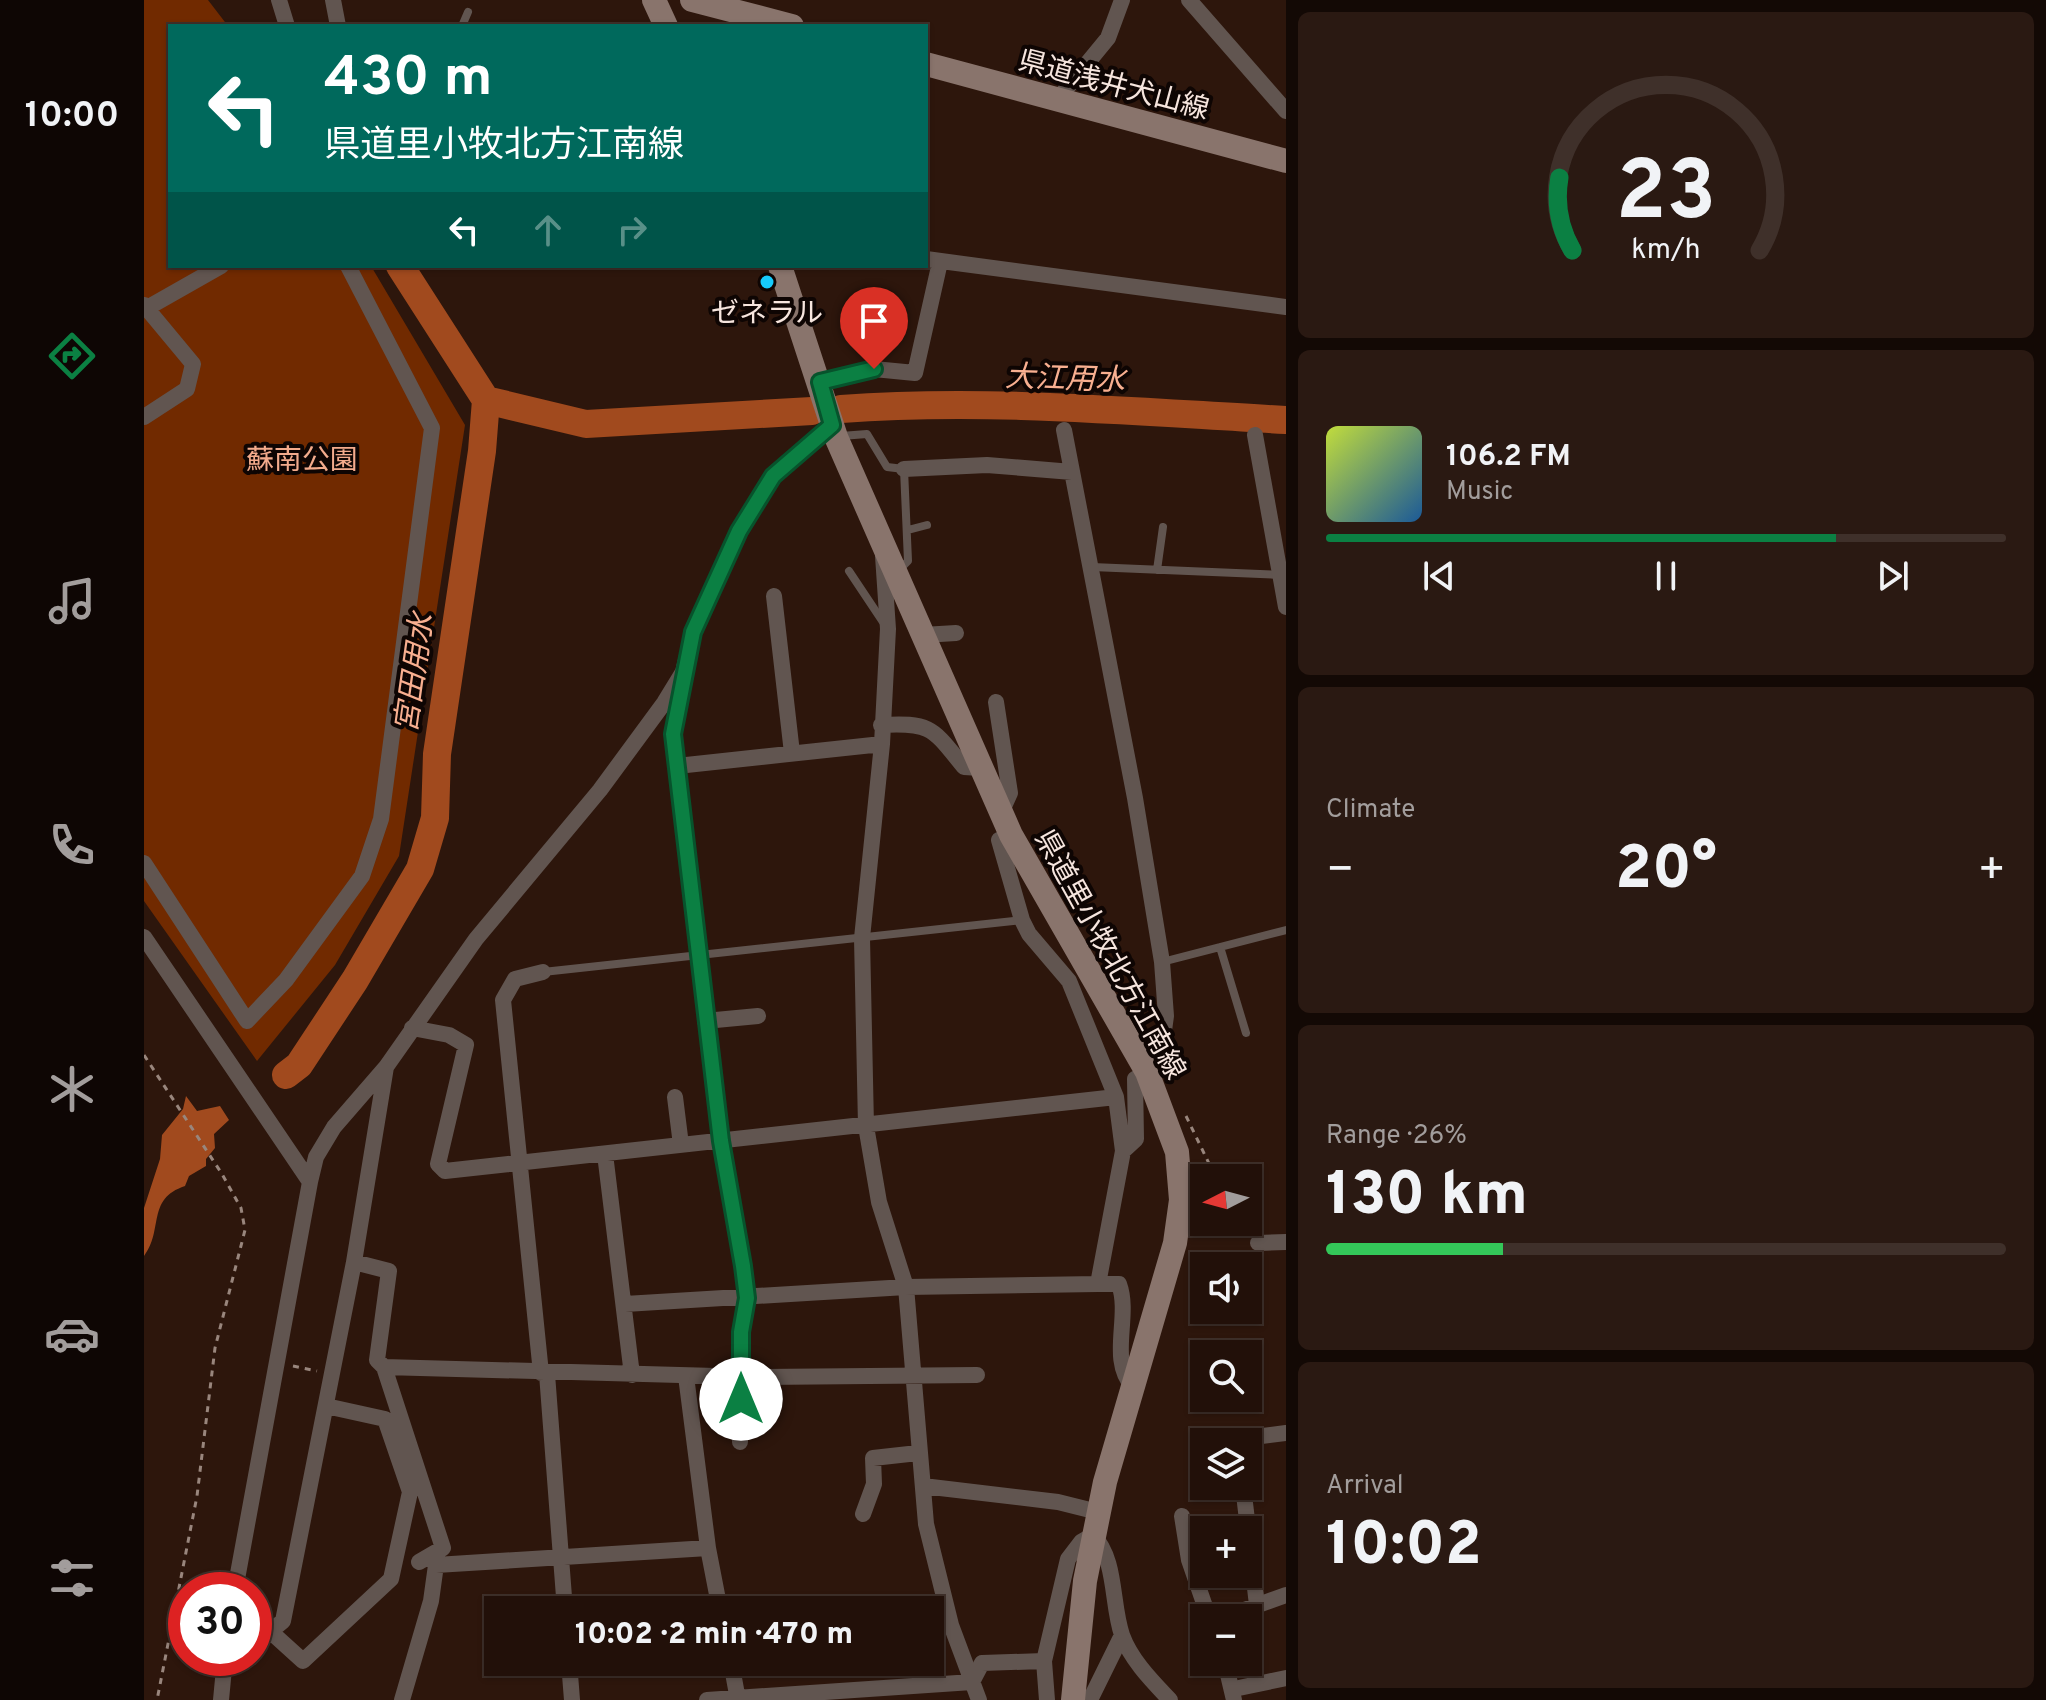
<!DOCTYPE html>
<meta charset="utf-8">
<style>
body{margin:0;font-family:Overpass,"Noto Sans JP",sans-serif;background:#2a1912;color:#f1f3f6;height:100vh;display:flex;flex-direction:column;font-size:30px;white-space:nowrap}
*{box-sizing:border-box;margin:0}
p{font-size:26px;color:#a29d9c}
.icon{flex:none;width:44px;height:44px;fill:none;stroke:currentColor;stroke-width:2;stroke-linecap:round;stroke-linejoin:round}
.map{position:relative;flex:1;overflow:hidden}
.drawer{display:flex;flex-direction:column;gap:12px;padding:12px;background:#130905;width:760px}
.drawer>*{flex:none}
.banner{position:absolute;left:24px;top:24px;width:760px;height:244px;border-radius:0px;box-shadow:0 2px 6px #0004,0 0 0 2px #3f302a;background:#00695c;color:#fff;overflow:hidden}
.needle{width:52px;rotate:264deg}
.buttons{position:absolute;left:1046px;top:1164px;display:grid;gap:16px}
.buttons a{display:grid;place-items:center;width:72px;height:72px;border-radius:0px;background:#221009;box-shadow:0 2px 6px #0004,0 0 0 2px #3f302a;font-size:40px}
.speed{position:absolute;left:24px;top:1572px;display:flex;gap:16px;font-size:40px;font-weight:700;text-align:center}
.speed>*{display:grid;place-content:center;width:104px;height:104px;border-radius:50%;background:#221009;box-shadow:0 2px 6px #0004,0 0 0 2px #3f302a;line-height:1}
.speed .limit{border:12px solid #d22;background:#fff;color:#111}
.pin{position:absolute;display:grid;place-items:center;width:68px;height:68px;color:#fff;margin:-82px -34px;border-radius:50% 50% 50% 0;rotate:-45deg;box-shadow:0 0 8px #0007}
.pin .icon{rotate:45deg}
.me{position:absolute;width:88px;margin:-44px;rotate:0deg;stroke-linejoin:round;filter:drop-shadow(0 0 6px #0008)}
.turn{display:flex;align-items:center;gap:28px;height:168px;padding:0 24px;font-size:36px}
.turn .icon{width:104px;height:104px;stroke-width:2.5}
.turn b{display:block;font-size:56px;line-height:68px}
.lanes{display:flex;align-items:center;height:76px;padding:0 24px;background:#0003;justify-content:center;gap:40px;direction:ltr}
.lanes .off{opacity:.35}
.big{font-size:60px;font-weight:800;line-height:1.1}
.drawer .card{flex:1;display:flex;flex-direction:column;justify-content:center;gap:12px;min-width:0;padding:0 28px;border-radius:12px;background:#2a1912}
.drawer .dial{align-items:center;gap:0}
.dial svg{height:208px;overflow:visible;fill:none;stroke:#3f302a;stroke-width:7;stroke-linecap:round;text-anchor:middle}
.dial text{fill:#f1f3f6;stroke:none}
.song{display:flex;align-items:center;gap:24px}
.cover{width:96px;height:96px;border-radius:12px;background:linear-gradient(135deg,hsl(70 70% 55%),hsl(210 70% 35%))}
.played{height:8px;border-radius:4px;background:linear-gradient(90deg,#0b8043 75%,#3f302a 75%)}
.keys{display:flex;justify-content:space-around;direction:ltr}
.heat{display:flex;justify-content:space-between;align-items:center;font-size:44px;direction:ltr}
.charge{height:12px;border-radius:6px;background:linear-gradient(90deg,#34c759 26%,#3f302a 0)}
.trip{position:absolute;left:340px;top:1596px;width:460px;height:80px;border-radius:0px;background:#221009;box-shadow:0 2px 6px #0004,0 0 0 2px #3f302a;font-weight:800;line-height:80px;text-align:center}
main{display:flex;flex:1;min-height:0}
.tabs{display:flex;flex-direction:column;width:144px;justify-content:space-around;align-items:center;background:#0e0604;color:#a29d9c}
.tabs .icon{width:56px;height:56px}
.tabs .selected{color:#0b8043}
.tabs b{font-size:36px;color:#f1f3f6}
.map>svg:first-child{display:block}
</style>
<main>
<nav class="tabs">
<b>10:00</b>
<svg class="icon selected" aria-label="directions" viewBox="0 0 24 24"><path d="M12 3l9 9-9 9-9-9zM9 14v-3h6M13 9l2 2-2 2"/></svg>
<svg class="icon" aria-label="music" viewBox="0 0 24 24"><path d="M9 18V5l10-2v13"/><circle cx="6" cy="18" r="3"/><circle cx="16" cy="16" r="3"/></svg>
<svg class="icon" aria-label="phone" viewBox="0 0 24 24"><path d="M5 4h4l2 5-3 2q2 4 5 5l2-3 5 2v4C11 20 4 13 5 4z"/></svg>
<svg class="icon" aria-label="climate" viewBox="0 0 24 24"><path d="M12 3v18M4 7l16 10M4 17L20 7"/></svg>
<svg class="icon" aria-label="car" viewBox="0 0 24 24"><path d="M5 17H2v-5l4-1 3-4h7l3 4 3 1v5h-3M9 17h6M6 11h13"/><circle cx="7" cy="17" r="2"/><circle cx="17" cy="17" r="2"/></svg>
<svg class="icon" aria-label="filters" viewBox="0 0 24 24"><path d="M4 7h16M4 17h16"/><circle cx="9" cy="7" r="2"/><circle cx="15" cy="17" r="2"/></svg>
</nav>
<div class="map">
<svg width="1142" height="1700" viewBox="0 0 1142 1700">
<rect width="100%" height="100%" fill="#2d160c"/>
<!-- green -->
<path fill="#712a00" d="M0 0H64L84 26H26V266H227L321 425 255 856 191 965 113 1061 0 901Z"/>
<!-- water -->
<path fill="#a14a1e" d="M42 1096 53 1111 76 1106 85 1120 70 1134 71 1148 62 1159V1166L45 1176 41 1186C2 1199 20 1230 0 1256V1208L16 1159 18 1135 39 1109Z"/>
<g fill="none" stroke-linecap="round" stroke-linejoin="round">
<!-- river -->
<path stroke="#a14a1e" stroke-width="28" d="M342 400 442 424 668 411
M697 409C844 398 995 412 1142 420
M142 1075 155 1065 211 980 276 869 291 818 293 754 338 451 342 400 256 266"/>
<!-- path -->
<path stroke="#99867d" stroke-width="3" stroke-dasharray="6 6" stroke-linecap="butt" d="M0 1055 78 1174 97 1208 101 1230 71 1348 53 1496 13 1700
M1042 1116 1072 1178
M1096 1222 1104 1231
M149 1366 173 1371"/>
<!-- lane -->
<path stroke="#615550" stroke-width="8" d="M318 26 324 12
M697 436 723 434 743 467 760 469 764 561 755 570
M764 530 783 525
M948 567 1139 575
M1013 570 1019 527
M705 571 741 625
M1076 947 1102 1033
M1018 962 1142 930
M399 972 878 920"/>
<!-- street -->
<path stroke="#615550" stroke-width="16" d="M135 0 143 26
M189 0 194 26
M1045 0 1142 111
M913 100 964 38 978 0
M782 259 1142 307
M0 305 49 364 43 389 0 417
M3 308 77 266
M676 382 730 369 771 373 796 262
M1111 435 1142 607
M760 469 843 465 928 472
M739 556 744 629 738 744 718 938 722 1126 735 1202 762 1287 782 1524 807 1625 835 1700
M630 596 648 753
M779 635 812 633
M852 702 866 793 857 813
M737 725C788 722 789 729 820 767L837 768
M533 766 529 734 538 681
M867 835 855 840 878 920 885 934 925 981 972 1097
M0 863 103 1021 142 980 218 876 237 819 288 428 204 266
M0 937 166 1182 91 1590
M561 1021 614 1016
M268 1028 305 1035 322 1045 294 1164 301 1171 972 1097 979 1151
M531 1097 537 1145
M461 1154 488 1375
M166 1182 172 1157 190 1127 242 1067 332 939 456 790 520 703 539 672 549 632 595 531 629 476 688 425
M1114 1243 1142 1242
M210 1262 245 1271 233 1360 240 1367 608 1377 833 1375
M954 1284H975C987 1317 964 1359 989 1387
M481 1304 762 1287 954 1284 979 1151 992 1139 991 1079 1003 1072 1018 1045 1022 1016 1018 962 991 798 920 430
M240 1367 299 1548 275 1562
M397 1373 359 1000 371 979 399 972
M403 1374 421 1610
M542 1376 564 1548 576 1610
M596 1442 597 1332 603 1298 577 1141 533 766 738 744
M1094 1442V1439L1142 1433
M779 1486 914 1502 954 1512
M1099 1486 1113 1605
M719 1514 730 1484 729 1458 774 1453
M1038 1516 1045 1560 1065 1618
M624 1610 690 1603 803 1611
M1078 1618 1142 1595
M127 1632 159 1661 247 1579 266 1492 241 1419 182 1406
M110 1645 139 1621 210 1262 242 1067
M425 1662 428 1700
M587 1662 594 1700
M1081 1662 1090 1700
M1090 1689 1142 1678
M77 1700 81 1658
M258 1700 287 1601 292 1565 564 1548
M563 1700 828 1682 838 1663 900 1661
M903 1700 900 1661 924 1559 937 1542 949 1535C973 1560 967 1603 978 1635 987 1660 1008 1681 1026 1700
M946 1700 978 1635"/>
<!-- secondary -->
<path stroke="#89746c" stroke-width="24" d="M510 0 522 26
M548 0 648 26
M782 64 1142 161
M636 266 692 437 867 835 1003 1072 1033 1152 1037 1200 1031 1243 961 1482 941 1581 929 1700"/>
</g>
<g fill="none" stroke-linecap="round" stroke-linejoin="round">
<!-- route casing -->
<g stroke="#07532c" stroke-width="20">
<path id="route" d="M597 1399V1332L603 1298 599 1266 577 1141 529 734 549 632 595 531 629 476 688 425 676 382 730 369"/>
</g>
<!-- route -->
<use href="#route" stroke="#0b8043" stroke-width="14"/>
</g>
<!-- markers -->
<circle fill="#16cafb" stroke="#0e0503" stroke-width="3" cx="623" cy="282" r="8"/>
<g text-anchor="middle" stroke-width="8" stroke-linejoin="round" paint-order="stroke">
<!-- street labels -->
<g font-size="28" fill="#f6e5de" stroke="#0e0503">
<text transform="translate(970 84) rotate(15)" y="10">県道浅井犬山線</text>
<text transform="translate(967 954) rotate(61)" y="10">県道里小牧北方江南線</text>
</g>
<!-- poi labels -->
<g font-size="28" fill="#f6e5de" stroke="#0e0503">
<text x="623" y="322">ゼネラル</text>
</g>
<!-- park labels -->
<g font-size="28" fill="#f3ab8c" stroke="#0e0503">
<text x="158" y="469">蘇南公園</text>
</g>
<!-- water labels -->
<g font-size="30" font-style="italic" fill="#f8af90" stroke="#0e0503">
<text transform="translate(921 378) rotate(2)" y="10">大江用水</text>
<text transform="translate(270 673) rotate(-82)" y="10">宮田用水</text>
</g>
</g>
</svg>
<div class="buttons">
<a><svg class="needle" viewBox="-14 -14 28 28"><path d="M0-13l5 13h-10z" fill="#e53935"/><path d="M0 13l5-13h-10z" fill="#a29d9c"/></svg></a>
<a><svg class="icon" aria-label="sound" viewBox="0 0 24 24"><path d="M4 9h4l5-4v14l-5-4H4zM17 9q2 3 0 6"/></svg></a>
<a><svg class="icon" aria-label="search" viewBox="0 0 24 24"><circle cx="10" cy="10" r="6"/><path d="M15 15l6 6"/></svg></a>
<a><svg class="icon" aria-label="layers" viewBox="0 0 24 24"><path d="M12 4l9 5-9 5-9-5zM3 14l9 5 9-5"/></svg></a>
<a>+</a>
<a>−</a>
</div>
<div class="speed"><div class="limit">30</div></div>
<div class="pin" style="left:730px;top:369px;background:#d93025"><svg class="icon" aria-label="arrive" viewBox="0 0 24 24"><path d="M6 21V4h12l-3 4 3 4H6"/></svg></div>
<svg class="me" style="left:597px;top:1399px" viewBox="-20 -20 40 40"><circle r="19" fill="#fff"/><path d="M0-13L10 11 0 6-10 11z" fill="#0b8043"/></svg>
<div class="trip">10:02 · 2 min · 470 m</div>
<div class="banner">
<div class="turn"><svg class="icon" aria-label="left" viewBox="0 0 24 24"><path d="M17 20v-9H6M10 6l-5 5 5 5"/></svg><div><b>430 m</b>県道里小牧北方江南線</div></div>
<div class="lanes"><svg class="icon" aria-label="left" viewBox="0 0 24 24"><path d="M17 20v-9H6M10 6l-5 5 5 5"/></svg><svg class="icon off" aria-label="ahead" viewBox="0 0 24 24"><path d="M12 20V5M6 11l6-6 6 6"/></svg><svg class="icon off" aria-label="right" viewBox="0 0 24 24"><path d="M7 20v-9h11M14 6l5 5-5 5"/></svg></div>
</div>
</div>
<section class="drawer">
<div class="card dial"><svg viewBox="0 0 100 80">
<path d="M14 69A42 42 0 1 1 86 69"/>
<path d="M14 69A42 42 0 0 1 9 41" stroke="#0b8043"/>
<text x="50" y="56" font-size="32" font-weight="700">23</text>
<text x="50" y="72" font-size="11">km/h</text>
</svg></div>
<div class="card">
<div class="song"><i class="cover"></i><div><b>106.2 FM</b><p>Music</p></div></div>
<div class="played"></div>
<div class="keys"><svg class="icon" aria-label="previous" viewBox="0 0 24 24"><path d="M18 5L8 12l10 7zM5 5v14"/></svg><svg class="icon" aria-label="pause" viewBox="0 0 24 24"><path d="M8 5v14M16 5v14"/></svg><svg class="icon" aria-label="next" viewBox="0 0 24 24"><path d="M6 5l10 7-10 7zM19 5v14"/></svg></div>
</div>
<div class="card"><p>Climate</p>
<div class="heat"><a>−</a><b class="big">20°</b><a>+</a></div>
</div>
<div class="card"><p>Range · 26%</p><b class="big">130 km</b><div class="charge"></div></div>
<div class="card"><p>Arrival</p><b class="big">10:02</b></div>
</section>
</main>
